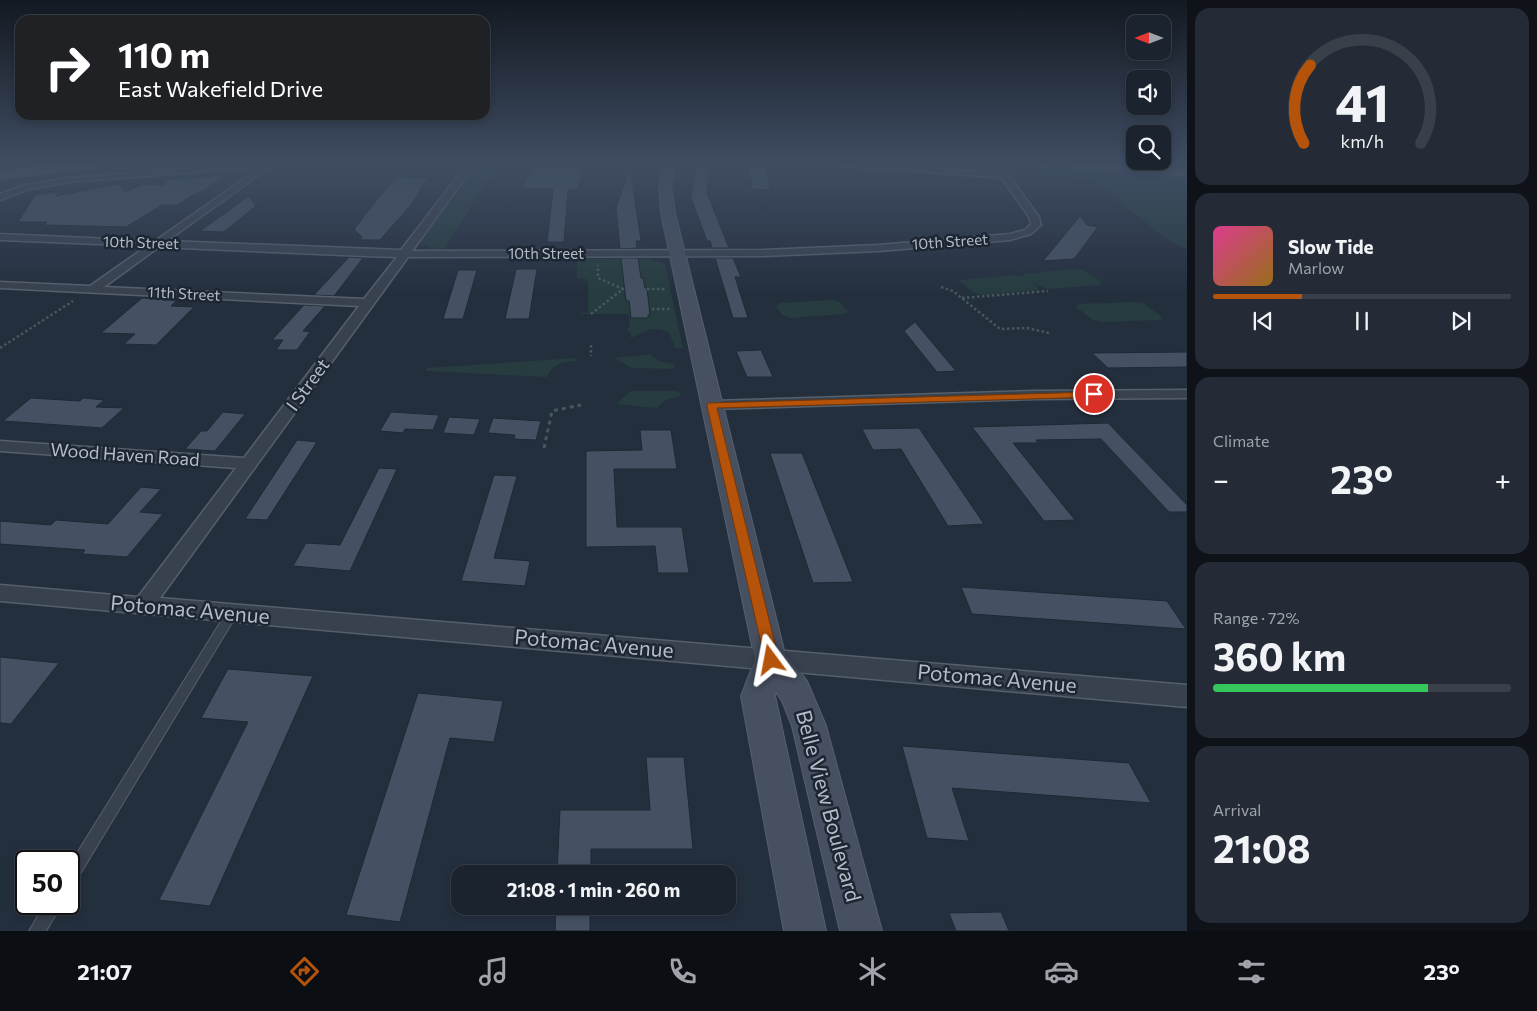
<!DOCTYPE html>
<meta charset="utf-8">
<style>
body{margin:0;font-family:Commissioner,sans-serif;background:#242b36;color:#f1f3f6;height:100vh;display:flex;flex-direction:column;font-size:19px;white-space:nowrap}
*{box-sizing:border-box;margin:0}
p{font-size:16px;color:#a0a4aa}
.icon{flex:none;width:28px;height:28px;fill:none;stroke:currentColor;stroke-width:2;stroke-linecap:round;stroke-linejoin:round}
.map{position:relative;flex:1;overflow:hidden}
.sheet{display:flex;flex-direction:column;gap:8px;padding:8px;background:#0f1319;width:350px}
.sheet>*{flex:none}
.top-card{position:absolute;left:15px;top:15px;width:475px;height:105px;border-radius:15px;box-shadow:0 2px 8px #0003,0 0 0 1px #39404a;background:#202124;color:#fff;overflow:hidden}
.needle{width:32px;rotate:270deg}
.buttons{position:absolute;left:1126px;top:15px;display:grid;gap:10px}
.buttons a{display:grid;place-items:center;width:45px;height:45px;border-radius:10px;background:#1b232e;box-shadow:0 2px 8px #0003,0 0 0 1px #39404a;font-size:25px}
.speed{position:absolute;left:15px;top:850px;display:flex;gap:10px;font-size:25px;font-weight:700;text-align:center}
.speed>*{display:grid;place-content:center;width:65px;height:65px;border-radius:50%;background:#1b232e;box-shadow:0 2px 8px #0003,0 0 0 1px #39404a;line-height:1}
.speed .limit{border:2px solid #111;border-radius:8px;background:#fff;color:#111}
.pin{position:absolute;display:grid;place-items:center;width:42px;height:42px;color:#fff;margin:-21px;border:2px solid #fff;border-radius:50%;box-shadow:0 1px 5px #0007}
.me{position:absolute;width:55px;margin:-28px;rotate:347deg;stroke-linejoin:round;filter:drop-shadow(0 0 4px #0008)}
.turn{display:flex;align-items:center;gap:18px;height:105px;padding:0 20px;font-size:22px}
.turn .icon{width:65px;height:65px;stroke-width:2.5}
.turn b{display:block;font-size:35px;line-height:42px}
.big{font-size:38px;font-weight:700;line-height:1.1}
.sheet .tile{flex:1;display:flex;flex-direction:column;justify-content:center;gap:8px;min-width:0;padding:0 18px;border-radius:15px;background:#242b36}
.sheet .dial{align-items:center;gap:0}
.dial svg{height:130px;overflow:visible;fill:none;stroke:#39404a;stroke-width:7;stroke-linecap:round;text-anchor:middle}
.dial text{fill:#f1f3f6;stroke:none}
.song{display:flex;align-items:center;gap:15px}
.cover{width:60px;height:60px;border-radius:8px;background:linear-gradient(135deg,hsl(330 70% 55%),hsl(40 70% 35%))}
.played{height:5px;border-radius:2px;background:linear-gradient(90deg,#b45309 30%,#39404a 30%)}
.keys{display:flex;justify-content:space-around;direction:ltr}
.heat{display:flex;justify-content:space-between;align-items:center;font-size:28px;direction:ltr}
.charge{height:8px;border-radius:4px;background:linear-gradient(90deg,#34c759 72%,#39404a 0)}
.trip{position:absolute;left:451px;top:865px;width:285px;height:50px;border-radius:15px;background:#1b232e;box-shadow:0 2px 8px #0003,0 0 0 1px #39404a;font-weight:700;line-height:50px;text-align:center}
.tabs{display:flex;height:80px;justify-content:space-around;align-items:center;background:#0b0e12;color:#a0a4aa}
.tabs .icon{width:35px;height:35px}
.tabs .selected{color:#b45309}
.tabs b{font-size:22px;color:#f1f3f6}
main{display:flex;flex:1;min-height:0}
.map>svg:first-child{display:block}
</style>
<main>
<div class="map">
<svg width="1187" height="931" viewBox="0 0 1187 931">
<rect width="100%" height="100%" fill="#242f3e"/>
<!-- green -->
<path fill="#263c3f" d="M477 164H498L444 249H426L430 247 427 245 421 246 420 243 423 238Z
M1006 164H1187V249L1167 239 1089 178 1030 173 1053 170Z
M580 259H650L665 264 683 348H675L669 332C650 325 646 331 631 338L630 332 626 330 630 327 629 314H577L588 312V282L584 281 587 279 577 278V261Z
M1074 269 1083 270 1102 282 1100 285 1048 289 1031 282 1038 287V290L983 295 974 293 960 282 961 280 1013 275 1023 277 1024 274Z
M832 300 840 302 848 312 844 314 791 318 782 315 776 306 781 303Z
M1136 302 1143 303 1162 317 1161 320 1102 322 1093 320 1076 307 1078 304Z
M650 354 659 361 674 364 675 367 671 369 632 368 614 358Z
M575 358 578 361C564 361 553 363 547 377L426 371 427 368Z
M631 391H674L679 392 680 396 665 400 657 408 616 404Z"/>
<!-- building -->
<path fill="#455162" stroke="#1f2835" d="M534 164H586L577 190 568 189 564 242H547L553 189 522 188Z
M696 164H710L707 193 729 248H712L710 241H707L691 198Z
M749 166H766L770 190 752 189Z
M630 167 641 241H636L637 248 620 249 616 208Z
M226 175 201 192H198L177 205H162L126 227 43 225 47 222H18L35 195 59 192 56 196 119 184 125 192 143 184 164 185 167 180Z
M395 177 428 178 410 206 380 240H360L362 237 354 229Z
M249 196 256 206 224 232 200 231Z
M1080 216 1087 225 1098 227 1074 259 1043 261Z
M349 257 363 258 334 296 314 295Z
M621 258H638L641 278H643L645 288H647L650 315H648V318H631L629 301H626Z
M715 258H733L741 277H735L748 318H733Z
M516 269H537L529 319H505Z
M458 270H477L463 319H443Z
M142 298 177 300 171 306 194 307 156 345 124 344 135 334 101 333Z
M304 305 325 306 303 331 310 332 297 350H276L283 340H272Z
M915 322 956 371 937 372 904 331Z
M761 350 773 377H747L736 351Z
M1187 352V367L1108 368 1092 353Z
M31 398 80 401 83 398 104 400 96 407 124 408 102 428 3 421Z
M223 412 245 414 215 451 185 449 201 431H207Z
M391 412 439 415 433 430 405 429 403 433 380 431Z
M449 417 480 419 474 435 443 433Z
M493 418 541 421 536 440 514 439 515 435 488 433Z
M1108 423 1187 505V512H1169L1101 439 1036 440 1038 443H1013L1075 520 1044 521 972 427Z
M919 428 984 524 948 526 901 449 873 450 862 429Z
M640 430H671L677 469H614L617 527H682L689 573H658L655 546 586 547V451L642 450Z
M297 440 317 442 267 520 245 519Z
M770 453H802L853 582 813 583Z
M379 468 397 469 350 571 293 566 306 543 340 545Z
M494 475 517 476 494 558 530 561 525 586 461 581Z
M141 487 161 489 140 512 163 514 127 557 82 554 85 550 0 544V521L51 525 56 520 108 524Z
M961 587 1167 601 1186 629 972 614Z
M0 657 59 663 11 724 0 723Z
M228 669 313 676 210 906 159 900 248 722 201 718Z
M418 693 503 701 494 742 450 738 400 922 346 915Z
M902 746 1129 763 1151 803 952 788 969 841 927 838Z
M646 757H684L693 849H591V874H557L560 810H650Z
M556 906H590V931H555Z
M1001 912 1009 931H956L949 913Z"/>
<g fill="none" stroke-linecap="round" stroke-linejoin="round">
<!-- service casing -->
<g stroke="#565f6c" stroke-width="2">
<path id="service" d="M232 608 236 610 237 613 236 616 74 884 69 886V866L228 610Z
M45 904H62L46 931H29Z"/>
</g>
<!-- minor casing -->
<g stroke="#565f6c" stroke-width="3">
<path id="minor" d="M237 164H274L167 241 401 250 467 164H475L412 251 764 250 878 245 1010 234 1025 230 1031 224 1029 217 1003 180 997 177 841 166 837 164H873L1001 173 1009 176 1039 217 1041 225 1031 234 1010 240 878 251 764 256 408 257 160 598 1187 685V707L0 601V585L138 597 236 468 0 451V441L244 458 359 306 0 288V282L90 286 147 246 0 240V234L155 241 261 167 69 182 26 190 0 200V194L24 185 69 178ZM159 247 365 256 397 257 364 299 104 287Z
M1187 390V398L1036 399 712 409 707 408 705 405 707 402 712 401 1036 391Z"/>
</g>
<!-- secondary casing -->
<g stroke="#565f6c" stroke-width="2">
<path id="secondary" d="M663 164H675L671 186 675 213 785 654 807 681 826 726 882 931H840L792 726 782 701 776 692 775 696 826 931H784L741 696 755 660 661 213 659 186Z"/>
</g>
<!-- primary casing -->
<g stroke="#414a57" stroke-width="3">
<path id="primary" d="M61 164H98L92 168 0 179V171Z
M1036 164H1116L1187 169V177L1061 167 1042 168Z"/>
</g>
<!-- path-far1 -->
<path stroke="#44595c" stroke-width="2.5" stroke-dasharray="2.5 2.5" stroke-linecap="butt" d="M941 287 953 291 1000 329 1027 328 1049 333
M647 289H667
M962 298 1048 291
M652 309H672
M591 314 623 289 598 278V265
M591 345V356
M0 348 73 301"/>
<!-- path -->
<path stroke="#44595c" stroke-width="3" stroke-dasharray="4 4" stroke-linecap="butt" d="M544 448 552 411 581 405"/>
<!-- service -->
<use href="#service" fill="#38414e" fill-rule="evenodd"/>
<!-- minor -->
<use href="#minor" fill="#38414e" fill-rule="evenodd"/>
<!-- secondary -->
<use href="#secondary" fill="#465061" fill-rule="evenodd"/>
<!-- primary -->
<use href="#primary" fill="#56606e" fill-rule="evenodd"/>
</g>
<!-- sky -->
<linearGradient id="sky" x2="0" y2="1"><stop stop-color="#141a22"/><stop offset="0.56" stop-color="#3f4d63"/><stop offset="1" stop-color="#3f4d63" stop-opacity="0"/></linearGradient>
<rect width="1187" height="294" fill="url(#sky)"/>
<!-- route -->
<path fill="#b45309" stroke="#753606" d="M1094 392H1098V397L717 408 779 660 777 665 771 666 766 665 707 406 708 403Z"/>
<g text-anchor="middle" stroke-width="5" stroke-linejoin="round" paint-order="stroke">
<!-- far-street labels -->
<g font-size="15" fill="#b4bcc9" stroke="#1d2633">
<text transform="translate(950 242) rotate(-4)" y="5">10th Street</text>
<text transform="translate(141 243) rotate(2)" y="5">10th Street</text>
<text x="546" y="259">10th Street</text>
<text transform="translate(184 294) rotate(3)" y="5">11th Street</text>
</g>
<!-- street labels -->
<g font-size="18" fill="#b4bcc9" stroke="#1d2633">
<text transform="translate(308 385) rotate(-54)" y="6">I Street</text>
<text transform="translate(125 455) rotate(4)" y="6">Wood Haven Road</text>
</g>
<!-- near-street labels -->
<g font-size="21" fill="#b4bcc9" stroke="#1d2633">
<text transform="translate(190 610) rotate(5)" y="7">Potomac Avenue</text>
<text transform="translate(594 644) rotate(5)" y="7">Potomac Avenue</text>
<text transform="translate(997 679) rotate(5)" y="7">Potomac Avenue</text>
<text transform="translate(828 806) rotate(75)" y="7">Belle View Boulevard</text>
</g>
</g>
</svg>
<div class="buttons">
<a><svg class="needle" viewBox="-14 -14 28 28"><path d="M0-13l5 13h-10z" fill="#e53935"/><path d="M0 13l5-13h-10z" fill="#a0a4aa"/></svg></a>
<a><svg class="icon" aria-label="sound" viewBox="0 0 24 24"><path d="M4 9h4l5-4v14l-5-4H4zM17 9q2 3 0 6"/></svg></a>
<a><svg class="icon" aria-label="search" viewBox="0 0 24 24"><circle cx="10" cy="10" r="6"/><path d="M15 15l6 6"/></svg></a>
</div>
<div class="speed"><div class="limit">50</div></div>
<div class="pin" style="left:1094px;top:394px;background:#d93025"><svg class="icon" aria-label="arrive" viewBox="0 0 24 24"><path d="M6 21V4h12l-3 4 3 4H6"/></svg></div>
<svg class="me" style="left:771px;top:660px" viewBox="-20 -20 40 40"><path d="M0-17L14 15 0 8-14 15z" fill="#b45309" stroke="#fff" stroke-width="4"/></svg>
<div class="trip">21:08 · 1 min · 260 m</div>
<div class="top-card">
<div class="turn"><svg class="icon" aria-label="right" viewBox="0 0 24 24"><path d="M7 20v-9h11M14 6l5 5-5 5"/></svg><div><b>110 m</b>East Wakefield Drive</div></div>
</div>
</div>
<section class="sheet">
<div class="tile dial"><svg viewBox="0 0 100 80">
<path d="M14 69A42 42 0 1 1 86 69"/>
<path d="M14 69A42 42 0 0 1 18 21" stroke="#b45309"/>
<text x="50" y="56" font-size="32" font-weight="700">41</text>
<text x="50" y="72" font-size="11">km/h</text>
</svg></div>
<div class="tile">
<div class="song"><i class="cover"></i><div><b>Slow Tide</b><p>Marlow</p></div></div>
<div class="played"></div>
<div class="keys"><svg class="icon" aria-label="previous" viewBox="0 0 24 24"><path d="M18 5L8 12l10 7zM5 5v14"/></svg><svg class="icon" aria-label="pause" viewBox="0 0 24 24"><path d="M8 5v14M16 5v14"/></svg><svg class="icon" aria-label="next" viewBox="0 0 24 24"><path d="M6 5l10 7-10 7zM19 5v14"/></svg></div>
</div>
<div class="tile"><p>Climate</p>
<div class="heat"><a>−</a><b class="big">23°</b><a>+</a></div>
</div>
<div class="tile"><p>Range · 72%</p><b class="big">360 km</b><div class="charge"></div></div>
<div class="tile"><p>Arrival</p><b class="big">21:08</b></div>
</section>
</main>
<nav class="tabs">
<b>21:07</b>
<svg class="icon selected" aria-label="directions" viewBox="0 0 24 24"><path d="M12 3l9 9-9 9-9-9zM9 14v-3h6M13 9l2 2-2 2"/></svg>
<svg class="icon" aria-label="music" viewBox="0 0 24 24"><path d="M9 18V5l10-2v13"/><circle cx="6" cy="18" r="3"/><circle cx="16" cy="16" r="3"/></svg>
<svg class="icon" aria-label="phone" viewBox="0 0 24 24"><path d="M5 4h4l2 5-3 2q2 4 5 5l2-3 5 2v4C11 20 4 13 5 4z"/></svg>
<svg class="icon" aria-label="climate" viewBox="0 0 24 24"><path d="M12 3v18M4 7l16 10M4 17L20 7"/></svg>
<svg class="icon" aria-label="car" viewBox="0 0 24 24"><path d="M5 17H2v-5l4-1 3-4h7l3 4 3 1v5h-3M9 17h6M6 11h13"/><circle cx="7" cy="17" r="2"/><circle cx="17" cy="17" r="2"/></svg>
<svg class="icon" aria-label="filters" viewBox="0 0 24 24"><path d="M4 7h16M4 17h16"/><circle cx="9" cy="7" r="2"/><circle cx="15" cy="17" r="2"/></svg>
<b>23°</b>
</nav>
